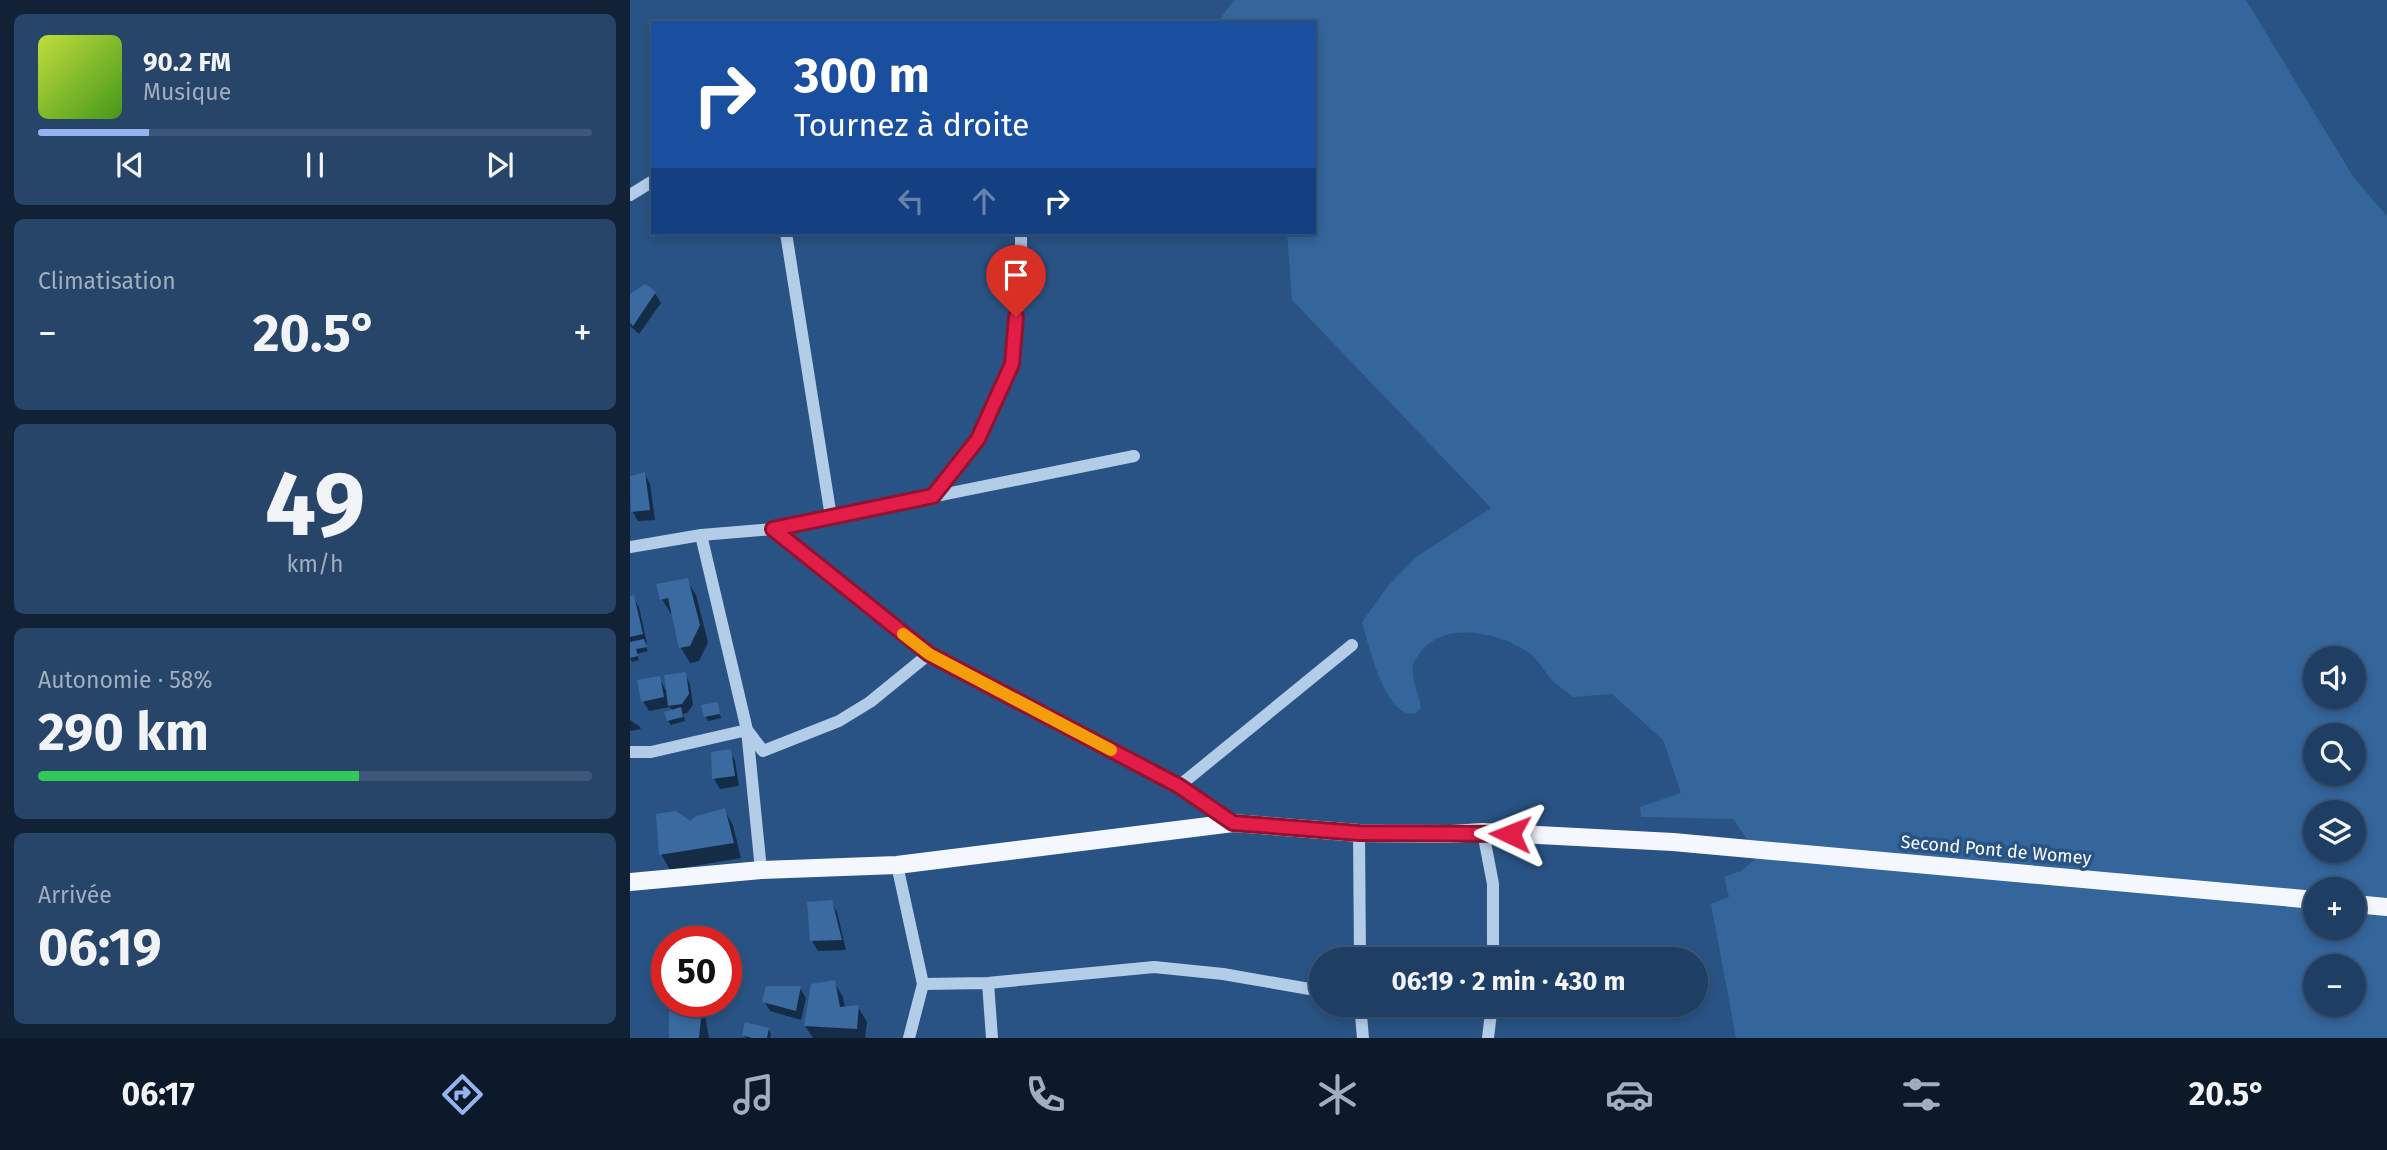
<!DOCTYPE html>
<html lang="fr">
<meta charset="utf-8">
<style>
body{margin:0;font-family:"Fira Sans",sans-serif;background:#274569;color:#f1f3f6;height:100vh;display:flex;flex-direction:column;font-size:26px;white-space:nowrap}
*{box-sizing:border-box;margin:0}
p{font-size:23px;color:#a1aebe}
.icon{flex:none;width:38px;height:38px;fill:none;stroke:currentColor;stroke-width:2;stroke-linecap:round;stroke-linejoin:round}
.map{position:relative;flex:1;overflow:hidden}
.drawer{display:flex;flex-direction:column;gap:14px;padding:14px;background:#112236;width:630px}
.drawer>*{flex:none}
.banner{position:absolute;left:21px;top:21px;width:665px;height:214px;border-radius:0px;box-shadow:0 4px 10px #0003,0 0 0 2px #3c5778;background:#1a4fa0;color:#fff;overflow:hidden}
.buttons{position:absolute;left:1673px;top:646px;display:grid;gap:14px}
.buttons a{display:grid;place-items:center;width:63px;height:63px;border-radius:50%;background:#1f3e63;box-shadow:0 4px 10px #0003,0 0 0 2px #3c5778;font-size:35px}
.speed{position:absolute;left:21px;top:926px;display:flex;gap:14px;font-size:35px;font-weight:700;text-align:center}
.speed>*{display:grid;place-content:center;width:91px;height:91px;border-radius:50%;background:#1f3e63;box-shadow:0 4px 10px #0003,0 0 0 2px #3c5778;line-height:1}
.speed .limit{border:10px solid #d22;background:#fff;color:#111}
.pin{position:absolute;display:grid;place-items:center;width:60px;height:60px;color:#fff;margin:-72px -30px;border-radius:50% 50% 50% 0;rotate:-45deg;box-shadow:0 0 7px #0007}
.pin .icon{rotate:45deg}
.me{position:absolute;width:77px;margin:-38px;rotate:272deg;stroke-linejoin:round;filter:drop-shadow(0 0 5px #0008)}
.turn{display:flex;align-items:center;gap:24px;height:147px;padding:0 28px;font-size:32px}
.turn .icon{width:91px;height:91px;stroke-width:2.5}
.turn b{display:block;font-size:49px;line-height:60px}
.lanes{display:flex;align-items:center;height:66px;padding:0 28px;background:#0003;justify-content:center;gap:35px;direction:ltr}
.lanes .off{opacity:.35}
.big{font-size:52px;font-weight:700;line-height:1.1}
.drawer .card{flex:1;display:flex;flex-direction:column;justify-content:center;gap:10px;min-width:0;padding:0 24px;border-radius:10px;background:#274569}
.drawer .dial{align-items:center;gap:0}
.dial b{font-size:91px;line-height:1}
.song{display:flex;align-items:center;gap:21px}
.cover{width:84px;height:84px;border-radius:10px;background:linear-gradient(135deg,hsl(70 70% 55%),hsl(100 70% 35%))}
.played{height:7px;border-radius:4px;background:linear-gradient(90deg,#95b2f1 20%,#3c5778 20%)}
.keys{display:flex;justify-content:space-around;direction:ltr}
.heat{display:flex;justify-content:space-between;align-items:center;font-size:38px;direction:ltr}
.charge{height:10px;border-radius:5px;background:linear-gradient(90deg,#34c759 58%,#3c5778 0)}
.trip{position:absolute;left:679px;top:947px;width:399px;height:70px;border-radius:35px;background:#1f3e63;box-shadow:0 4px 10px #0003,0 0 0 2px #3c5778;font-weight:700;line-height:70px;text-align:center}
.menu{display:flex;height:112px;justify-content:space-around;align-items:center;background:#0c1928;color:#a1aebe}
.menu .icon{width:49px;height:49px}
.menu .selected{color:#95b2f1}
.menu b{font-size:32px;color:#f1f3f6}
main{display:flex;flex:1;min-height:0}
.map>svg:first-child{display:block}
</style>
<main>
<section class="drawer">
<div class="card">
<div class="song"><i class="cover"></i><div><b>90.2 FM</b><p>Musique</p></div></div>
<div class="played"></div>
<div class="keys"><svg class="icon" aria-label="previous" viewBox="0 0 24 24"><path d="M18 5L8 12l10 7zM5 5v14"/></svg><svg class="icon" aria-label="pause" viewBox="0 0 24 24"><path d="M8 5v14M16 5v14"/></svg><svg class="icon" aria-label="next" viewBox="0 0 24 24"><path d="M6 5l10 7-10 7zM19 5v14"/></svg></div>
</div>
<div class="card"><p>Climatisation</p>
<div class="heat"><a>−</a><b class="big">20.5°</b><a>+</a></div>
</div>
<div class="card dial"><b>49</b><p>km/h</p></div>
<div class="card"><p>Autonomie · 58%</p><b class="big">290 km</b><div class="charge"></div></div>
<div class="card"><p>Arrivée</p><b class="big">06:19</b></div>
</section>
<div class="map">
<svg width="1757" height="1038" viewBox="0 0 1757 1038">
<rect width="100%" height="100%" fill="#295384"/>
<!-- green -->
<path fill="#34659b" fill-rule="evenodd" d="M604 0H1616L1724 178 1757 216V1038H1106L1081 904 1099 897 1094 877 1111 871 1129 856 1103 819 1011 817 1010 807 1051 793 1033 740 982 694 943 697C937 692 931 688 925 683 916 675 910 662 901 654 873 634 821 621 795 647 790 652 785 659 783 665 781 680 789 694 791 708L785 714C781 713 777 714 774 712 752 702 738 644 732 622L757 587 785 558 861 508 662 300 657 233H684V23H587ZM1685 658H1724V696H1685ZM1685 735H1724V774H1685ZM1685 812H1724V850H1685ZM1685 889H1724V928H1685ZM1685 966H1724V1004H1685Z"/>
<!-- shadow -->
<path fill="#0007" d="M25 293 31 303 9 334 0 326V298Z
M15 474 20 484 25 520 8 521 2 511 0 477Z
M57 580 66 595 78 642 69 661 60 663 51 648 43 614H41L32 599Z
M0 597H3L9 607 17 644 15 645 18 651 7 654 9 660 2 662 0 658Z
M55 674 60 684 63 705 57 713 53 714 55 721 41 725 38 721 43 711 40 707 19 711 13 701 29 678 38 694Z
M87 704 91 718 78 721 75 716Z
M0 720 9 726 11 729 0 731Z
M100 751 105 761 109 786 90 789 84 779 83 753Z
M94 810 103 825 111 858 40 870 31 854 60 823Z
M201 902 207 912 216 950 188 951 182 941Z
M204 982 213 997 215 1008 228 1007 237 1022 235 1038H183L175 1026Z
M170 988 176 998 171 1020 140 1011 134 1001Z
M57 1001H67L75 1015 79 1038H40Z
M138 1029 141 1034 140 1038H116L114 1035Z"/>
<!-- building -->
<path fill="#3a6aa0" d="M15 284 26 292 3 326 0 323V294Z
M15 472 20 510 1 512 0 476Z
M58 578 70 625 60 646 49 648 38 598 30 600 26 584Z
M4 595 13 634 0 637V596Z
M14 639 17 647 6 649 8 656 0 658V642Z
M56 672 59 694 52 704 38 706 34 675Z
M30 676 34 697 11 702 7 680Z
M88 702 90 714 74 717 71 705Z
M51 707 53 717 37 721 34 712Z
M101 749 105 776 82 779 81 752Z
M95 808 104 843 29 855 26 814 46 811 60 821 66 816Z
M202 900 212 940 180 941 177 902Z
M205 980 210 1007 229 1005 227 1029 174 1026 181 984Z
M136 986H171L166 1011 132 1002Z
M45 1001H68L71 1019 69 1038H39V1002Z
M115 1022 139 1028 137 1038H122L112 1035Z"/>
<g fill="none" stroke-linecap="round" stroke-linejoin="round">
<!-- minor -->
<path stroke="#b3cce7" stroke-width="12" d="M0 195 23 181
M156 233 201 517
M303 496 348 439 382 364 391 270V233
M143 529 299 654 549 786 603 823
M71 535 117 730 131 870
M0 547 71 535 143 529 504 456
M0 752H21L117 730 133 751 209 721 240 702 299 654
M549 786 722 645
M853 832 863 884V959
M729 833 730 959
M267 865 293 984 279 1038
M358 983 362 1038
M293 984 358 983 524 967 593 974 691 991
M730 1004 733 1038
M858 1038 862 1004"/>
<!-- major -->
<path stroke="#f4f8fe" stroke-width="18" d="M0 882 131 870 267 865 603 823 729 833 821 834 853 832 1043 842 1685 900
M1724 904 1757 907"/>
</g>
<g fill="none" stroke-linecap="round" stroke-linejoin="round">
<!-- route casing -->
<g stroke="#92132f" stroke-width="18">
<path id="route" d="M386 317 382 364 348 439 303 496 143 529 299 654 549 786 603 823 729 833 880 834"/>
</g>
<!-- route -->
<use href="#route" stroke="#e11d48" stroke-width="12"/>
<!-- slow -->
<path stroke="#f59e0b" stroke-width="12" d="M273 634 299 654 481 750"/>
</g>
<g text-anchor="middle" stroke-width="7" stroke-linejoin="round" paint-order="stroke">
<!-- street labels -->
<g font-size="18" fill="#fff" stroke="#295384">
<text transform="translate(1366 850) rotate(5)" y="6">Second Pont de Womey</text>
</g>
</g>
</svg>
<div class="buttons">
<a><svg class="icon" aria-label="sound" viewBox="0 0 24 24"><path d="M4 9h4l5-4v14l-5-4H4zM17 9q2 3 0 6"/></svg></a>
<a><svg class="icon" aria-label="search" viewBox="0 0 24 24"><circle cx="10" cy="10" r="6"/><path d="M15 15l6 6"/></svg></a>
<a><svg class="icon" aria-label="layers" viewBox="0 0 24 24"><path d="M12 4l9 5-9 5-9-5zM3 14l9 5 9-5"/></svg></a>
<a>+</a>
<a>−</a>
</div>
<div class="speed"><div class="limit">50</div></div>
<div class="pin" style="left:386px;top:317px;background:#d93025"><svg class="icon" aria-label="arrive" viewBox="0 0 24 24"><path d="M6 21V4h12l-3 4 3 4H6"/></svg></div>
<svg class="me" style="left:880px;top:834px" viewBox="-20 -20 40 40"><path d="M0-17L14 15 0 8-14 15z" fill="#e11d48" stroke="#fff" stroke-width="4"/></svg>
<div class="trip">06:19 · 2 min · 430 m</div>
<div class="banner">
<div class="turn"><svg class="icon" aria-label="right" viewBox="0 0 24 24"><path d="M7 20v-9h11M14 6l5 5-5 5"/></svg><div><b>300 m</b>Tournez à droite</div></div>
<div class="lanes"><svg class="icon off" aria-label="left" viewBox="0 0 24 24"><path d="M17 20v-9H6M10 6l-5 5 5 5"/></svg><svg class="icon off" aria-label="ahead" viewBox="0 0 24 24"><path d="M12 20V5M6 11l6-6 6 6"/></svg><svg class="icon" aria-label="right" viewBox="0 0 24 24"><path d="M7 20v-9h11M14 6l5 5-5 5"/></svg></div>
</div>
</div>
</main>
<nav class="menu">
<b>06:17</b>
<svg class="icon selected" aria-label="directions" viewBox="0 0 24 24"><path d="M12 3l9 9-9 9-9-9zM9 14v-3h6M13 9l2 2-2 2"/></svg>
<svg class="icon" aria-label="music" viewBox="0 0 24 24"><path d="M9 18V5l10-2v13"/><circle cx="6" cy="18" r="3"/><circle cx="16" cy="16" r="3"/></svg>
<svg class="icon" aria-label="phone" viewBox="0 0 24 24"><path d="M5 4h4l2 5-3 2q2 4 5 5l2-3 5 2v4C11 20 4 13 5 4z"/></svg>
<svg class="icon" aria-label="climate" viewBox="0 0 24 24"><path d="M12 3v18M4 7l16 10M4 17L20 7"/></svg>
<svg class="icon" aria-label="car" viewBox="0 0 24 24"><path d="M5 17H2v-5l4-1 3-4h7l3 4 3 1v5h-3M9 17h6M6 11h13"/><circle cx="7" cy="17" r="2"/><circle cx="17" cy="17" r="2"/></svg>
<svg class="icon" aria-label="filters" viewBox="0 0 24 24"><path d="M4 7h16M4 17h16"/><circle cx="9" cy="7" r="2"/><circle cx="15" cy="17" r="2"/></svg>
<b>20.5°</b>
</nav>
